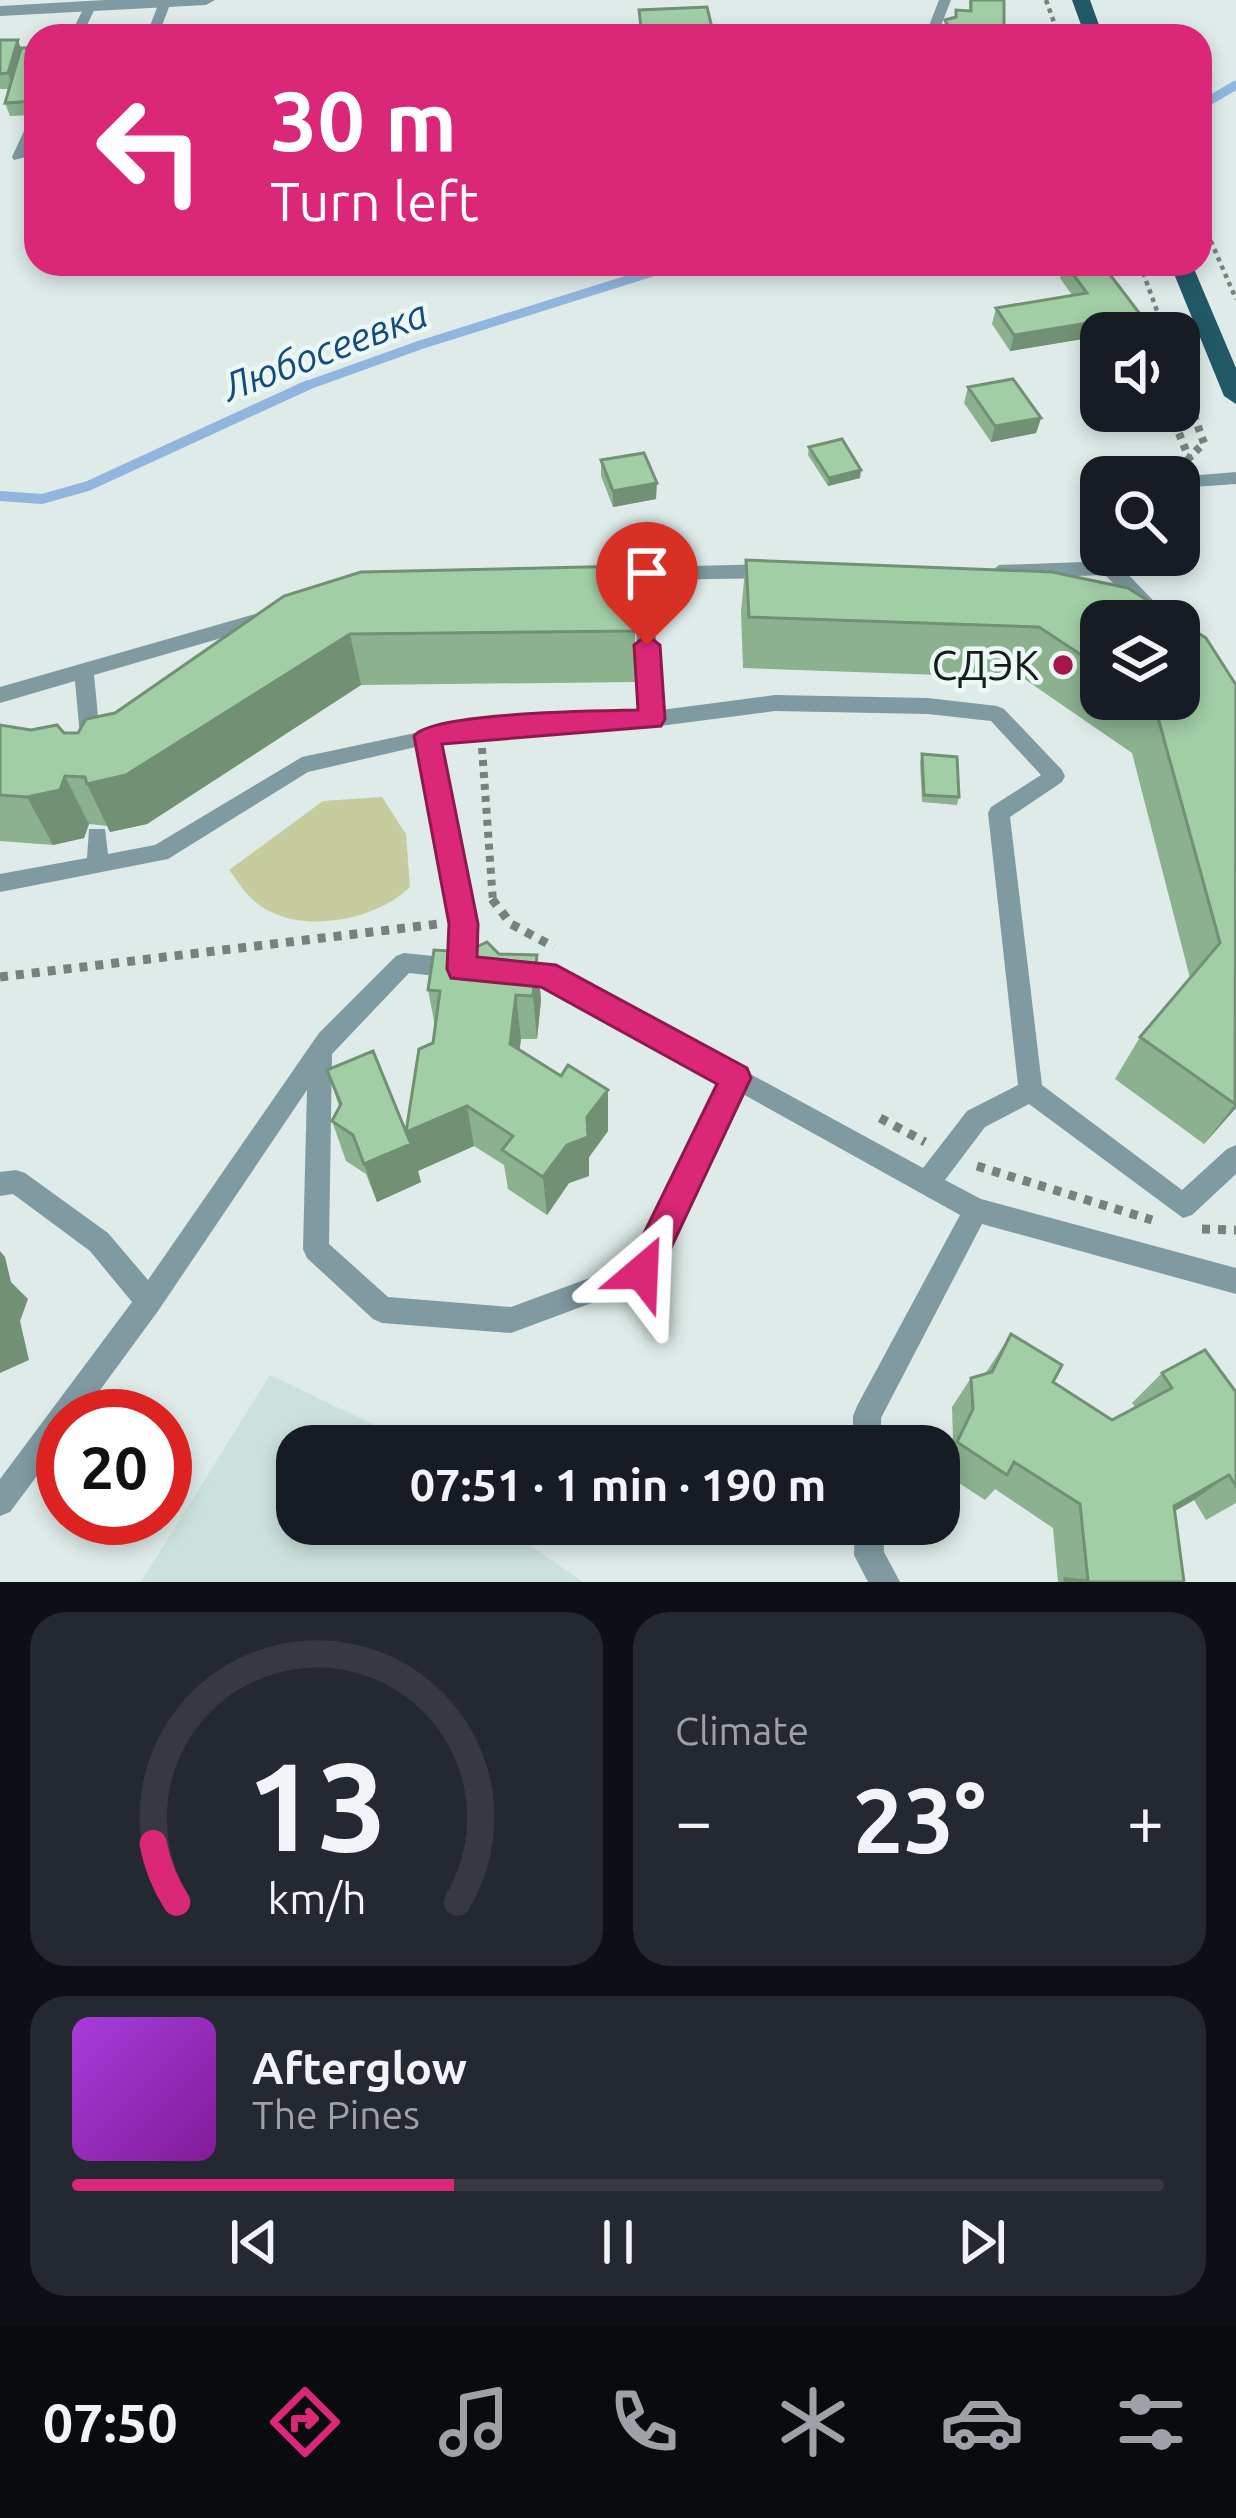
<!DOCTYPE html>
<meta charset="utf-8">
<style>
body{margin:0;font-family:Ubuntu,sans-serif;background:#242831;color:#f1f3f6;height:100vh;display:flex;flex-direction:column;font-size:45px;white-space:nowrap}
*{box-sizing:border-box;margin:0}
p{font-size:39px;color:#9ea1a6}
.icon{flex:none;width:66px;height:66px;fill:none;stroke:currentColor;stroke-width:2;stroke-linecap:round;stroke-linejoin:round}
.map{position:relative;height:1582px;overflow:hidden}
.side{display:flex;flex-direction:column;gap:30px;padding:30px;background:#0d0f14;flex:1}
.side>*{flex:none}
.top-card{position:absolute;left:24px;top:24px;width:1188px;height:252px;border-radius:36px;box-shadow:0 6px 18px #0003;background:#db2777;color:#fff;overflow:hidden}
.tools{position:absolute;left:1080px;top:312px;display:grid;gap:24px}
.tools a{display:grid;place-items:center;width:120px;height:120px;border-radius:24px;background:#171b24;box-shadow:0 6px 18px #0003;font-size:60px}
.speed{position:absolute;left:36px;top:1389px;display:flex;gap:24px;font-size:60px;font-weight:700;text-align:center}
.speed>*{display:grid;place-content:center;width:156px;height:156px;border-radius:50%;background:#171b24;box-shadow:0 6px 18px #0003;line-height:1}
.speed .limit{border:18px solid #d22;background:#fff;color:#111}
.pin{position:absolute;display:grid;place-items:center;width:102px;height:102px;color:#fff;margin:-123px -51px;border-radius:50% 50% 50% 0;rotate:-45deg;box-shadow:0 0 12px #0007}
.pin .icon{rotate:45deg}
.me{position:absolute;width:132px;margin:-66px;rotate:26deg;stroke-linejoin:round;filter:drop-shadow(0 0 9px #0008)}
.turn{display:flex;align-items:center;gap:42px;height:252px;padding:0 48px;font-size:54px}
.turn .icon{width:156px;height:156px;stroke-width:2.5}
.turn b{display:block;font-size:84px;line-height:102px}
.big{font-size:90px;font-weight:600;line-height:1.1}
.side .card{flex:1;display:flex;flex-direction:column;justify-content:center;gap:18px;min-width:0;padding:0 42px;border-radius:36px;background:#242831}
.side .dial{align-items:center;gap:0}
.dial svg{height:312px;overflow:visible;fill:none;stroke:#363941;stroke-width:7;stroke-linecap:round;text-anchor:middle}
.dial text{fill:#f1f3f6;stroke:none}
.song{display:flex;align-items:center;gap:36px}
.cover{width:144px;height:144px;border-radius:18px;background:linear-gradient(135deg,hsl(280 70% 55%),hsl(290 70% 35%))}
.played{height:12px;border-radius:6px;background:linear-gradient(90deg,#db2777 35%,#363941 35%)}
.keys{display:flex;justify-content:space-around;direction:ltr}
.heat{display:flex;justify-content:space-between;align-items:center;font-size:66px;direction:ltr}
.side .tiles{flex:1;display:grid;gap:30px;grid-template-columns:1fr 1fr}
.card:last-child{grid-column:span 2}
.trip{position:absolute;left:276px;top:1425px;width:684px;height:120px;border-radius:36px;background:#171b24;box-shadow:0 6px 18px #0003;font-weight:600;line-height:120px;text-align:center}
.tab-bar{display:flex;height:192px;justify-content:space-around;align-items:center;background:#090b0e;color:#9ea1a6}
.tab-bar .icon{width:84px;height:84px}
.tab-bar .active{color:#db2777}
.tab-bar b{font-size:54px;color:#f1f3f6}
.map>svg:first-child{display:block}
</style>
<div class="map">
<svg width="1236" height="1582" viewBox="0 0 1236 1582">
<rect width="100%" height="100%" fill="#deebe8"/>
<!-- built -->
<path fill="#cbe1dd" d="M270 1375 389 1432 391 1446H297V1524H498L583 1582H141Z"/>
<!-- green -->
<path fill="#c7cc9e" d="M382 797 406 834 410 887C374 922 294 937 253 900 244 892 237 880 229 870L323 801Z"/>
<g fill="none" stroke-linecap="round" stroke-linejoin="round">
<!-- stream-far1 -->
<path stroke="#90b6df" stroke-width="9" d="M1200 106 1236 85
M300 388 420 345 678 264"/>
<!-- stream -->
<path stroke="#90b6df" stroke-width="10" d="M0 496 42 499 88 486 308 385"/>
<!-- path-far2 -->
<path stroke="#79817f" stroke-width="4.5" stroke-dasharray="4.5 4.5" stroke-linecap="butt" d="M1046 0 1059 36
M1200 216 1236 299
M1140 264 1165 333
M1179 373 1184 388"/>
<!-- path-far1 -->
<path stroke="#79817f" stroke-width="8" stroke-dasharray="6 6" stroke-linecap="butt" d="M1170 411 1189 458 1204 443 1183 385
M482 748 493 902"/>
<!-- path -->
<path stroke="#79817f" stroke-width="9" stroke-dasharray="8 8" stroke-linecap="butt" d="M492 899 511 924 554 947
M0 977 438 924
M880 1118 925 1142
M977 1166 1152 1220
M1202 1229 1236 1230"/>
<!-- service -->
<path fill="#7f9aa1" fill-rule="evenodd" d="M160 0 171 2 158 36H146Z
M939 0H951L937 36H925Z
M86 3 96 6 82 36H70Z
M36 116V135L26 157 14 160 12 157 29 120Z
M1236 472V484L1179 488V477H1176Z
M1110 561 1117 563 1173 621H1151L1105 575 999 579 990 572 999 565Z
M642 563 649 567 772 564 781 571 772 578 652 580 661 710 775 695 928 698 997 706 1004 709 1062 770 1065 776 1062 782 1010 817 1042 1085 1182 1190 1227 1149 1236 1145V1174L1192 1215 1183 1218 1029 1104 985 1127 945 1180 981 1199 1236 1268V1294L982 1224 881 1418V1446H853V1416L857 1406 960 1215 741 1093 651 1281 511 1333 382 1323 373 1319 307 1258 303 1249 307 1090 158 1311 81 1416H63V1441L10 1512 0 1516V1479L132 1302 90 1251 13 1194 0 1196V1172L16 1170 25 1173 108 1233 148 1280 319 1033 396 956 404 953 451 958 453 924 420 746 308 772 168 859 0 892V874L87 858 89 829H105L108 854 155 845 302 757 481 719 641 712 633 580 606 581 597 574 606 567ZM775 711 928 714 991 721 1041 775 991 807 988 813 1018 1085 967 1111 923 1168 554 967 515 962 507 965 504 972 507 979 543 984 721 1083 633 1262 511 1307 388 1297 329 1244 332 1054 409 973 471 980 479 977 482 970 474 961 475 924 439 742 481 735 652 727Z
M266 611 276 618 273 623 94 675 101 747 98 753H84L81 747 75 681 0 703V687Z
M855 1524H883L884 1552 900 1582H868L854 1555Z"/>
<!-- minor -->
<path fill="#7f9aa1" fill-rule="evenodd" d="M105 0H215L206 5 0 16V6Z"/>
<!-- primary -->
<path fill="#225967" fill-rule="evenodd" d="M1072 0H1090L1103 36H1085Z
M1170 264H1192L1236 368V404L1224 396Z"/>
</g>
<!-- wall -->
<path fill="#8bb18f" fill-rule="evenodd" d="M969 0H1004V36H943L945 20 955 18 956 10 969 11Z
M0 40 21 49 36 48V115L10 116 5 103 9 89H0Z
M36 150V186H31L26 172Z
M1063 264H1102L1147 333H1101V336L1010 351 992 324 996 308 1072 295 1060 278Z
M968 387 1041 418 1036 433 991 442 964 403Z
M809 447 860 478 828 486 808 455Z
M601 460 656 499 613 507 601 476Z
M746 560 1052 572 1236 685V1108L1204 1144 1115 1079 1140 1037 1190 978 1132 753 1023 678 743 668 741 612ZM1101 621 1179 699H1101Z
M284 596 635 631V682L361 685 147 824 110 832 107 826 89 824 84 838 53 845 0 841V725L31 730 78 733 115 713Z
M922 754 959 797 957 805 922 802 920 762Z
M499 954 537 955 541 1000 537 1039H521L519 1049 561 1076 608 1090V1131L589 1157V1176L569 1183 547 1215 508 1189 504 1165 474 1146 418 1171 421 1182 377 1202 366 1174 346 1161 332 1121 339 1106 327 1070 406 1132 433 1043 435 1026 428 990Z
M1011 1334 1053 1382 1112 1420 1135 1407 1132 1403 1162 1373 1236 1392V1503L1206 1520 1194 1500 1175 1511 1184 1582H1058L1053 1528 995 1489 985 1500 939 1470V1466L953 1437 952 1407 971 1378 985 1374Z"/>
<!-- shaded-wall -->
<path fill="#719074" d="M18 40 23 55 13 88 8 73Z
M1107 320 1101 336 1010 351 1014 335Z
M1149 326 1147 333H1114L1115 331Z
M1041 418 1036 433 991 442 995 426Z
M861 470 860 478 828 486 829 478Z
M657 483 656 499 613 507V491Z
M350 634 361 685 147 824 110 832 87 784Z
M65 776 89 824 84 838 53 845 27 797Z
M537 955 541 1000 537 1039 533 996Z
M516 995 521 1039 515 1086 510 1044Z
M608 1090V1131L589 1157V1176L569 1183 547 1215 543 1177Z
M1236 1103V1108L1204 1144Z
M467 1106 474 1146 418 1171 421 1182 377 1202 364 1164 406 1132Z
M0 1251 5 1257 11 1282 28 1299 20 1321 29 1360 0 1373Z
M1229 1475 1194 1500 1142 1530 1174 1506Z"/>
<!-- building -->
<path fill="#a2cea6" stroke="#719074" stroke-width="3" d="M971 0H1004V36H953L945 20 956 17V10L971 11Z
M707 7 714 36H642L639 10Z
M556 26 622 28 620 36H554Z
M0 40H18L8 73 0 74Z
M21 48H36V101L5 103Z
M36 150V172H26Z
M1065 264H1102L1149 326 1115 331 1107 320 1014 335 996 308 1087 293Z
M1013 379 1041 418 995 426 968 387Z
M842 439 861 470 829 478 809 447Z
M644 453 657 483 613 491 601 460Z
M746 560 1052 572 1128 588 1206 638 1236 685 1235 1104 1140 1037 1220 943 1154 703 1148 699H1179V621H1101V668L1039 627 749 617Z
M631 566 635 631 350 634 126 775 87 784 85 777 65 776 60 790 27 797 0 795V725L31 730 57 725 64 733H78L86 719 115 713 284 596 361 572Z
M922 754 957 757 959 797 924 795Z
M487 942 499 954 537 955 533 996 516 995 510 1044 561 1076 568 1065 608 1090 587 1117 588 1137 567 1145 543 1177 502 1150 513 1136 467 1106 406 1132 411 1144 364 1164 353 1135 332 1121 341 1104 327 1070 373 1051 406 1132 419 1049 433 1043 440 991 428 990 434 950 466 952Z
M1011 1334 1062 1365 1053 1382 1112 1420 1172 1388 1162 1373 1205 1350 1236 1392V1486L1229 1475 1174 1506 1184 1582H1065V1579L1088 1581 1080 1504 1014 1462 1007 1475 957 1442 973 1409 971 1378 992 1372Z"/>
<!-- route -->
<path fill="#db2777" stroke="#8e194d" stroke-width="3" d="M647 635 660 645 665 719 661 726 442 744 478 924 477 957 556 965 747 1068 751 1078 654 1284 642 1289 630 1284 625 1272 717 1084 541 987 451 978 447 969 449 924 414 736C431 712 601 711 638 710L634 645Z"/>
<!-- markers -->
<circle fill="#a9164b" stroke="#ebf8f5" stroke-width="4.5" cx="1063" cy="665" r="12"/>
<g text-anchor="middle" stroke-width="9" stroke-linejoin="round" paint-order="stroke">
<!-- far-water labels -->
<g font-size="39" font-style="italic" fill="#144a7d" stroke="#ebf8f5">
<text transform="translate(325 350) rotate(-21)" y="14">Любосеевка</text>
</g>
<!-- poi labels -->
<g font-size="42" fill="#171b1a" stroke="#ebf8f5" text-anchor="end">
<text x="1039" y="680">СДЭК</text>
</g>
</g>
</svg>
<div class="tools">
<a><svg class="icon" aria-label="sound" viewBox="0 0 24 24"><path d="M4 9h4l5-4v14l-5-4H4zM17 9q2 3 0 6"/></svg></a>
<a><svg class="icon" aria-label="search" viewBox="0 0 24 24"><circle cx="10" cy="10" r="6"/><path d="M15 15l6 6"/></svg></a>
<a><svg class="icon" aria-label="layers" viewBox="0 0 24 24"><path d="M12 4l9 5-9 5-9-5zM3 14l9 5 9-5"/></svg></a>
</div>
<div class="speed"><div class="limit">20</div></div>
<div class="pin" style="left:647px;top:645px;background:#d93025"><svg class="icon" aria-label="arrive" viewBox="0 0 24 24"><path d="M6 21V4h12l-3 4 3 4H6"/></svg></div>
<svg class="me" style="left:642px;top:1272px" viewBox="-20 -20 40 40"><path d="M0-17L14 15 0 8-14 15z" fill="#db2777" stroke="#fff" stroke-width="4"/></svg>
<div class="trip">07:51 · 1 min · 190 m</div>
<div class="top-card">
<div class="turn"><svg class="icon" aria-label="left" viewBox="0 0 24 24"><path d="M17 20v-9H6M10 6l-5 5 5 5"/></svg><div><b>30 m</b>Turn left</div></div>
</div>
</div>
<section class="side">
<div class="tiles">
<div class="card dial"><svg viewBox="0 0 100 80">
<path d="M14 69A42 42 0 1 1 86 69"/>
<path d="M14 69A42 42 0 0 1 8 54" stroke="#db2777"/>
<text x="50" y="56" font-size="32" font-weight="700">13</text>
<text x="50" y="72" font-size="11">km/h</text>
</svg></div>
<div class="card"><p>Climate</p>
<div class="heat"><a>−</a><b class="big">23°</b><a>+</a></div>
</div>
<div class="card">
<div class="song"><i class="cover"></i><div><b>Afterglow</b><p>The Pines</p></div></div>
<div class="played"></div>
<div class="keys"><svg class="icon" aria-label="previous" viewBox="0 0 24 24"><path d="M18 5L8 12l10 7zM5 5v14"/></svg><svg class="icon" aria-label="pause" viewBox="0 0 24 24"><path d="M8 5v14M16 5v14"/></svg><svg class="icon" aria-label="next" viewBox="0 0 24 24"><path d="M6 5l10 7-10 7zM19 5v14"/></svg></div>
</div>
</div>
</section>
<nav class="tab-bar">
<b>07:50</b>
<svg class="icon active" aria-label="directions" viewBox="0 0 24 24"><path d="M12 3l9 9-9 9-9-9zM9 14v-3h6M13 9l2 2-2 2"/></svg>
<svg class="icon" aria-label="music" viewBox="0 0 24 24"><path d="M9 18V5l10-2v13"/><circle cx="6" cy="18" r="3"/><circle cx="16" cy="16" r="3"/></svg>
<svg class="icon" aria-label="phone" viewBox="0 0 24 24"><path d="M5 4h4l2 5-3 2q2 4 5 5l2-3 5 2v4C11 20 4 13 5 4z"/></svg>
<svg class="icon" aria-label="climate" viewBox="0 0 24 24"><path d="M12 3v18M4 7l16 10M4 17L20 7"/></svg>
<svg class="icon" aria-label="car" viewBox="0 0 24 24"><path d="M5 17H2v-5l4-1 3-4h7l3 4 3 1v5h-3M9 17h6M6 11h13"/><circle cx="7" cy="17" r="2"/><circle cx="17" cy="17" r="2"/></svg>
<svg class="icon" aria-label="filters" viewBox="0 0 24 24"><path d="M4 7h16M4 17h16"/><circle cx="9" cy="7" r="2"/><circle cx="15" cy="17" r="2"/></svg>
</nav>
